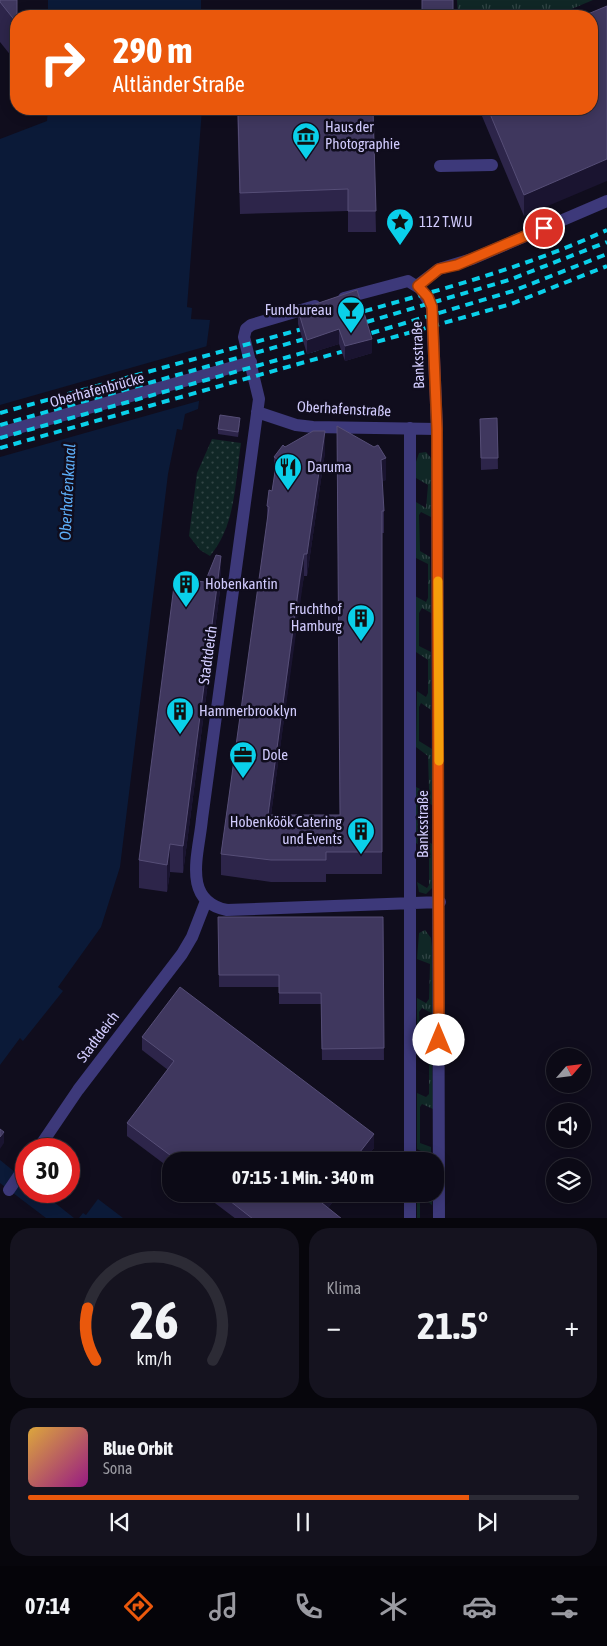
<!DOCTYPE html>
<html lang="de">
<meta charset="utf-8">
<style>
body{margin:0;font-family:"Asap Condensed",sans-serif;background:#15131f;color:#f1f3f6;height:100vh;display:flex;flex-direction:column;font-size:19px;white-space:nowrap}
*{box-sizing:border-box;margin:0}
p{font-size:16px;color:#9a9aa1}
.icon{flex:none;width:28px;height:28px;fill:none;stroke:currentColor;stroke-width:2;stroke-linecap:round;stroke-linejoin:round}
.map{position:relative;height:1218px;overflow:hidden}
.details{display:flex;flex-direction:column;gap:10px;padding:10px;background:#07060c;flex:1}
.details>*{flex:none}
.banner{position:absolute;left:10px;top:10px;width:588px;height:105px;border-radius:20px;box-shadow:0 2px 12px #0003,0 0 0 1px #2c2b35;background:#ea580c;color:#fff;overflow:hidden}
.needle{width:32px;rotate:62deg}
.fabs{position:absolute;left:546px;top:1048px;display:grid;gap:10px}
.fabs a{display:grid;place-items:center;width:45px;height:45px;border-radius:50%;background:#0c0a16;box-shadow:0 2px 12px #0003,0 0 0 1px #2c2b35;font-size:25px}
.speed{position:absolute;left:15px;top:1138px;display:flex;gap:10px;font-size:25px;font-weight:700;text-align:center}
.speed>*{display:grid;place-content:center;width:65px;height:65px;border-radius:50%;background:#0c0a16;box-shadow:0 2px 12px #0003,0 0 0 1px #2c2b35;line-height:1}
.speed .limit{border:8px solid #d22;background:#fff;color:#111}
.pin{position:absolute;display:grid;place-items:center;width:42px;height:42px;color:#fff;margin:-21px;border:2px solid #fff;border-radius:50%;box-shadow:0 1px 5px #0007}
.me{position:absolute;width:55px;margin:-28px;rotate:0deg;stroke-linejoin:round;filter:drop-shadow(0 0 4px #0008)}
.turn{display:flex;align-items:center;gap:18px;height:105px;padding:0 20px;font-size:22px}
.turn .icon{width:65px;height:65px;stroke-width:2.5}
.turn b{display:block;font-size:35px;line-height:42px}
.big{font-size:38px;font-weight:700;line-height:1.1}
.details .tile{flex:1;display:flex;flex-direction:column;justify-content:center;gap:8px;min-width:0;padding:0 18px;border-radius:20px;background:#15131f}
.details .dial{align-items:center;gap:0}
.dial svg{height:130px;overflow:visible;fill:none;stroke:#2c2b35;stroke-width:7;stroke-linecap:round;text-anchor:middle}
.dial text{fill:#f1f3f6;stroke:none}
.song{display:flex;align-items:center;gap:15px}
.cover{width:60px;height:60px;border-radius:8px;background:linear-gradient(135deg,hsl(40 70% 55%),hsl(310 70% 35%))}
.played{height:5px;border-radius:2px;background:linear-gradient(90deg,#ea580c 80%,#2c2b35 80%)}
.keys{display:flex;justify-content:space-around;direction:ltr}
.heat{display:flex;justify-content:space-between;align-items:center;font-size:28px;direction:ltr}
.details .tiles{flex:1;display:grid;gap:10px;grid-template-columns:1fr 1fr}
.tile:last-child{grid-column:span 2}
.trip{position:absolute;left:162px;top:1152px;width:282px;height:50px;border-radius:20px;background:#0c0a16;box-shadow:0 2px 12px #0003,0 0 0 1px #2c2b35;font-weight:700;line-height:50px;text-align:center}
.menu{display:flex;height:80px;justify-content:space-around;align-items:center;background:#050409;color:#9a9aa1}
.menu .icon{width:35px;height:35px}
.menu .selected{color:#ea580c}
.menu b{font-size:22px;color:#f1f3f6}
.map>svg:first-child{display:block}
</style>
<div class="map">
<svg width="607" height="1219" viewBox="0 0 607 1219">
<defs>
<pattern id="grass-tufts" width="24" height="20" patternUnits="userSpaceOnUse" patternTransform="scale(1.25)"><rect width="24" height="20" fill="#102726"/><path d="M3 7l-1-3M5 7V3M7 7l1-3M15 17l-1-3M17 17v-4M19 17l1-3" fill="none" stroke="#324546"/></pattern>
<pattern id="park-dots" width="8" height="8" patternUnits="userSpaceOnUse" patternTransform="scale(1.25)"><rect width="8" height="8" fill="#102726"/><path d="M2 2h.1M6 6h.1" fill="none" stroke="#324546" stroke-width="1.8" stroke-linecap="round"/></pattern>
</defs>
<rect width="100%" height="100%" fill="#100d1d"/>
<!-- grass -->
<path fill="url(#grass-tufts)" d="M457 0H593L555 16H458Z
M426 452 431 458V517L421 512 419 515 420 551 430 557 431 613 422 608 419 613V646L431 652V710L421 703 419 707V741L432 749V805L423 799 420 803V836L432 844V888L426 894 419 892 417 882 427 888 429 885V851L416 843V787L426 792 429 789 428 756 416 747 417 691 426 697 428 693V660L416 652 415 596 426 602 428 598V564L416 558V502L426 508 428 485 416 478V462L419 453Z
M425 930 431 938 432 947 433 1014 422 1008 419 1012 421 1046 432 1052 433 1109 422 1104 420 1107V1143L431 1147V1161H429V1155L417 1149V1093L426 1097 429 1094V1060L417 1054V998L426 1003 429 999 430 964 417 959 419 933Z
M417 1194H432V1205L423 1198 420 1202V1218H417Z"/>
<!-- park -->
<path fill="url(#park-dots)" d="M212 439 241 443C235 482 236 525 210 556L200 550 189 536 197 473Z"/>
<!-- water -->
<path fill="#0b1a38" d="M48 0H201V16H48Z
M48 109H202L187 307 192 308 191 319 210 320 198 409 185 414 182 430 177 429 168 474 120 867 101 927 58 987 63 991 23 1041 20 1038 0 1065V139L47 121Z
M0 1160 26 1181V1191H40L74 1218H46L0 1183Z
M98 1199 123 1218H79L83 1213 86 1215Z"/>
<!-- pier -->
<path fill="#100d1d" d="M211 345 202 400 0 457V405Z"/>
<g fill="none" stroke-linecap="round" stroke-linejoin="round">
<!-- pedestrian -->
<path stroke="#3d397a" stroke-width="12" d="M440 166 492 165"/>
<!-- minor -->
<path stroke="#3d397a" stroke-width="12" d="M418 285 439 269 472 259 607 201
M344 298 408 281 421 289 432 307 437 429 439 1219
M315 306 251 325 246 329 244 337 259 399 202 819C199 853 181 901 227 910L440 902
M257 412 296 425 313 427 437 429
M0 433 251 362
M38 1149 78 1090 182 954 192 937 206 901
M410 1161V428
M9 1190 26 1165
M410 1219V1194"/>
<!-- rail -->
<path stroke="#0ad0ea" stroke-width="4" stroke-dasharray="8 6" stroke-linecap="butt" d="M351 315C438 290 525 268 607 230
M353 326 509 280 607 242
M358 337 513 291 607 254
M0 413 313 326
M0 425 315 336
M0 438 320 348
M0 448 511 304 607 266"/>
</g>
<!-- wall -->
<path fill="#2d254a" d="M0 0 16 16V62L0 42Z
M237 109H373L376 232H348V211L240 214Z
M479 109H591L524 216Z
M357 290 372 353 345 361 339 344 307 354 298 324V310Z
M497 418 498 469 481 470 480 419Z
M240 424 238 437 218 434V429Z
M337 426 386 480 382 481 384 511V533H382V874H326V882H271L221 875V854L267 526V506L272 491 274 479V457L285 447 325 452 307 576H304L300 599 271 815H340Z
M221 583 183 873 170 872 167 892 139 888V860Z
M218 917H383L384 1060H322L321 1004H279V987H219Z
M142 1037 374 1148 363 1161H171V1169L127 1136V1123L168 1070 142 1050Z
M203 1194H339L328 1208 342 1219H236Z"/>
<!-- shaded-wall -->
<path fill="#1a1430" d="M607 159V181L524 216V195Z
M339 329V344L307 354V340Z
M372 339V353L345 361V346Z
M325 431V452L307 576V554Z
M386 458V480L381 482V460Z
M304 554V576L268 836V815Z
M221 556V583L183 873V846Z
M170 844V872L167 892V865Z
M4 1132V1143L0 1149V1137Z
M374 1134V1148L363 1161H353Z
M329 1194H339L322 1216V1203Z"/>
<!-- building -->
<path fill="#3f375e" stroke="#564e77" d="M0 0H17V16H16V22L0 2Z
M422 0H453V16H422Z
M607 6V159L524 195 488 109H591V16H583Z
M238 109H373L376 211H348V189L240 193Z
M357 290 372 339 345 346 339 329 307 340 298 310Z
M220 415 240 418 238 432 218 429Z
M497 418 498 458H481L480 419Z
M337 426 374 447 378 445 386 458 381 460 384 511H382V852H326V860H271L221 854 269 507 267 506 269 490 272 491 277 459 274 457 283 445 285 447 313 431H325L307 554H304L300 577 268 815H340Z
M216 555 221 556 183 846 170 844 167 865 139 860 175 578 205 582Z
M218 917H383L384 1048 322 1049 321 993H279V975H219Z
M180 987 374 1134 353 1161H178L127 1123 174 1061 142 1037Z
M0 1129 4 1132 0 1137Z
M221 1194H329L322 1203 342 1219H253Z"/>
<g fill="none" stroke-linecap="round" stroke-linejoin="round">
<!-- route casing -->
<g stroke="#983908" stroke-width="12">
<path id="route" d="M439 1040 437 429 432 307 428 297 418 286 439 269 457 265 544 228"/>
</g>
<!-- route -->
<use href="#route" stroke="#ea580c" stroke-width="9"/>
<!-- slow -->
<path stroke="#f59e0b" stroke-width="9" d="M438 581 439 761"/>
</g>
<!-- icons -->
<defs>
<g id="museum-pin" transform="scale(1.4375)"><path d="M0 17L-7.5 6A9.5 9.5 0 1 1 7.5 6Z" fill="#0ad0ea" stroke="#100d1d"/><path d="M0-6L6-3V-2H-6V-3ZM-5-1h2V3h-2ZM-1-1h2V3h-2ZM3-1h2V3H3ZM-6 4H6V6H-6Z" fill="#111"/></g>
<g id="sight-pin" transform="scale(1.4375)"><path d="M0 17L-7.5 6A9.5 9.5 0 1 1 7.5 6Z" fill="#0ad0ea" stroke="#100d1d"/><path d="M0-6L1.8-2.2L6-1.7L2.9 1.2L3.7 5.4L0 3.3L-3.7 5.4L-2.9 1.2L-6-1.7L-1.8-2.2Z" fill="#111"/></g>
<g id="bar-pin" transform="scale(1.4375)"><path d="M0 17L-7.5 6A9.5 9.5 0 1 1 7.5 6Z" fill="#0ad0ea" stroke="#100d1d"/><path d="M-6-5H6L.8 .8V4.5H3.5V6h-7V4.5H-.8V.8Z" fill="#111"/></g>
<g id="restaurant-pin" transform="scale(1.4375)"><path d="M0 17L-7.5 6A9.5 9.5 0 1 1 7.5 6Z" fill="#0ad0ea" stroke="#100d1d"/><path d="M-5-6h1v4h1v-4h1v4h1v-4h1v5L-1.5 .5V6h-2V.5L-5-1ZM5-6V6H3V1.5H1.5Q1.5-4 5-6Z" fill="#111"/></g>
<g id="building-pin" transform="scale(1.4375)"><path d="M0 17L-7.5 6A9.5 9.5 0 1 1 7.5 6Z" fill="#0ad0ea" stroke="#100d1d"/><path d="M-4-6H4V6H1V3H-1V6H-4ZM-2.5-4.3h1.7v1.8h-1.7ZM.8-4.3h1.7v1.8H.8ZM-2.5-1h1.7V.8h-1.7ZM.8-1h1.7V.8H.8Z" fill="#111"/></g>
<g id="office-pin" transform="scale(1.4375)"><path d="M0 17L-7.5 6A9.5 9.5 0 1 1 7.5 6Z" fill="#0ad0ea" stroke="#100d1d"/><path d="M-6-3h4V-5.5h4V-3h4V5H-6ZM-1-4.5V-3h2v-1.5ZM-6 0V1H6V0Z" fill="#111"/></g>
</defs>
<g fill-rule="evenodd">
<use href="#museum-pin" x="306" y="136"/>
<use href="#sight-pin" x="400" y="222"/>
<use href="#bar-pin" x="351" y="310"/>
<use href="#restaurant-pin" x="288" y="467"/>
<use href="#building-pin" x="186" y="584"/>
<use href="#building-pin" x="361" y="618"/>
<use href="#building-pin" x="180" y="711"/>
<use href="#office-pin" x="243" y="755"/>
<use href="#building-pin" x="361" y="831"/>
</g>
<g text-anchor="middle" stroke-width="5" stroke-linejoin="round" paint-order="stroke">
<!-- poi labels -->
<g font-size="15" fill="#d1cbfd" stroke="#100d1d" text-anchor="start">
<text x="325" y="132">Haus der<tspan x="325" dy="17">Photographie</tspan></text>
<text x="419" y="227">112 T.W.U</text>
<text x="332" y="315" text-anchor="end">Fundbureau</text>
<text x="307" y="472">Daruma</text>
<text x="205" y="589">Hobenkantin</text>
<text x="342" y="614" text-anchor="end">Fruchthof<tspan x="342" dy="17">Hamburg</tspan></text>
<text x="199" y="716">Hammerbrooklyn</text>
<text x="262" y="760">Dole</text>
<text x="342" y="827" text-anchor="end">Hobenköök Catering<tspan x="342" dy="17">und Events</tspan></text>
</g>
<!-- street labels -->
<g font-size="15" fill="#d1cbfd" stroke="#100d1d">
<text transform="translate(418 355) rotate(-92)" y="5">Banksstraße</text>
<text transform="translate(97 390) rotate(-15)" y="5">Oberhafenbrücke</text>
<text transform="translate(344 409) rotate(3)" y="5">Oberhafenstraße</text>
<text transform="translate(208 655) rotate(-82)" y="5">Stadtdeich</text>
<text transform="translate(423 824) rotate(-90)" y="5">Banksstraße</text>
<text transform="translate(98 1037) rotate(-53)" y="5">Stadtdeich</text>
</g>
<!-- water labels -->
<g font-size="16" font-style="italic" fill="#5daef8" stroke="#100d1d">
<text transform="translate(67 492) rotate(-87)" y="6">Oberhafenkanal</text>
</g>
</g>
</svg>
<div class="fabs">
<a><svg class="needle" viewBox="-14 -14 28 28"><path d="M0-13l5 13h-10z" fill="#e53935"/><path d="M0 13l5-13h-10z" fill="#9a9aa1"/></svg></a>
<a><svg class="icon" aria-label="sound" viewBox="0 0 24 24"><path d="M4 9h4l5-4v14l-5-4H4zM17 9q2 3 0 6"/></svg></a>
<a><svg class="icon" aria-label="layers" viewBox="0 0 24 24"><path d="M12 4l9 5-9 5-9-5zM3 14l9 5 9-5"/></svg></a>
</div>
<div class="speed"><div class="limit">30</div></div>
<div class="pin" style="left:544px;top:228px;background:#d93025"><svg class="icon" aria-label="arrive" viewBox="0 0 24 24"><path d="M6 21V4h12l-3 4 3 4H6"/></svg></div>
<svg class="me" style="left:439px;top:1040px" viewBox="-20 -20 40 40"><circle r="19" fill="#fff"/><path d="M0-13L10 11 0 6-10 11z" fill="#ea580c"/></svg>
<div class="trip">07:15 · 1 Min. · 340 m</div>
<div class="banner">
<div class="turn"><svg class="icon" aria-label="right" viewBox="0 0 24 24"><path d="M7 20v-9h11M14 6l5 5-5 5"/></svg><div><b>290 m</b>Altländer Straße</div></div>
</div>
</div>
<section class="details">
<div class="tiles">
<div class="tile dial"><svg viewBox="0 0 100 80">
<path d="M14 69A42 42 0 1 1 86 69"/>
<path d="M14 69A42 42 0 0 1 9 37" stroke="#ea580c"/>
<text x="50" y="56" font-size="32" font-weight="700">26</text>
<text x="50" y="72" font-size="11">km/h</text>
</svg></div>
<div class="tile"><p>Klima</p>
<div class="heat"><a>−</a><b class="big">21.5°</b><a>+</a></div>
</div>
<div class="tile">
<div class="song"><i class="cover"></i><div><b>Blue Orbit</b><p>Sona</p></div></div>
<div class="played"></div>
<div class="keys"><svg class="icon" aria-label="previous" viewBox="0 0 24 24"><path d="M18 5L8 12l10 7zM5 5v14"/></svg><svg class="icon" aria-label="pause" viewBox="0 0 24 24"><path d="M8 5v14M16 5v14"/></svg><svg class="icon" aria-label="next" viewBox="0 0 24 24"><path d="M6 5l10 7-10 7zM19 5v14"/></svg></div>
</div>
</div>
</section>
<nav class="menu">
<b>07:14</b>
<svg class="icon selected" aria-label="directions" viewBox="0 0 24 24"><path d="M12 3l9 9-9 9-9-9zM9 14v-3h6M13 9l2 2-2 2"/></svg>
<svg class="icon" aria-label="music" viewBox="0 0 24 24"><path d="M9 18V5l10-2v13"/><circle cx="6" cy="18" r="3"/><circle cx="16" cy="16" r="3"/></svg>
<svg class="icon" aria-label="phone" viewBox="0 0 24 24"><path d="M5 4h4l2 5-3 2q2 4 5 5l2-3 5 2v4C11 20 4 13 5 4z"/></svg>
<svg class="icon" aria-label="climate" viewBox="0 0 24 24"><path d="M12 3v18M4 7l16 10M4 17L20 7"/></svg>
<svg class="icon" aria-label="car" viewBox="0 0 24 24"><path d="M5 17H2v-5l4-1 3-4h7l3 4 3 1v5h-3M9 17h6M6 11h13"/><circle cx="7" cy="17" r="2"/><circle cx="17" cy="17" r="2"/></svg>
<svg class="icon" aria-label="filters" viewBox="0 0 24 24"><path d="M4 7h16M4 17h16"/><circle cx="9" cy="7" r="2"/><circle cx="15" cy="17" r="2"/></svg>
</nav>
